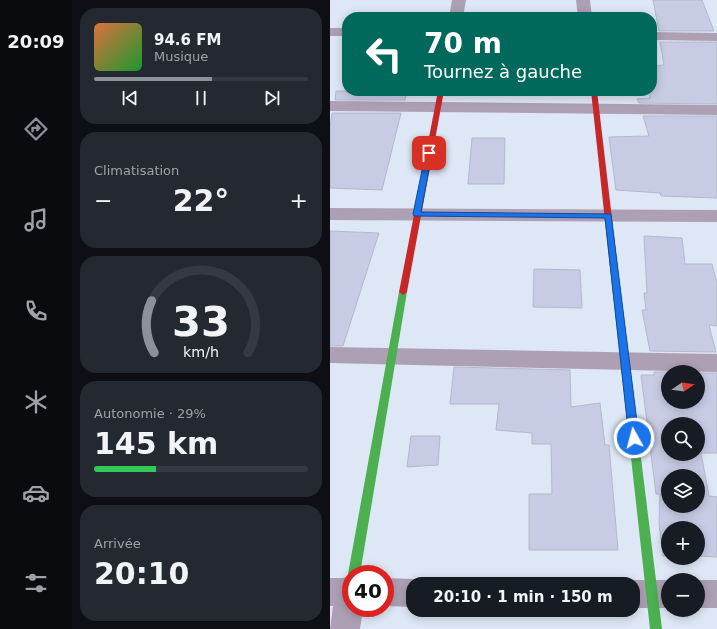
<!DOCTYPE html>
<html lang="fr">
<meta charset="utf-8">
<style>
body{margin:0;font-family:"DejaVu Sans",sans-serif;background:#242831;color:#f1f3f6;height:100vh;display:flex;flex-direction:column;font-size:15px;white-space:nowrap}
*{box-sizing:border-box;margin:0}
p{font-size:13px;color:#9ea1a6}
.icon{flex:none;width:22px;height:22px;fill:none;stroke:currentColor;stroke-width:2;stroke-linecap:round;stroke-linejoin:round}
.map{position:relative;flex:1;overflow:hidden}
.sheet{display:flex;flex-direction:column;gap:8px;padding:8px;background:#0d0f14;width:258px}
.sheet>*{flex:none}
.banner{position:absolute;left:12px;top:12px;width:315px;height:84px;border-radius:16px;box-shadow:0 2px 10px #0003;background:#00695c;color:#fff;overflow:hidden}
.needle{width:26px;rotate:77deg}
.buttons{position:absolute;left:331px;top:365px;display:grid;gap:8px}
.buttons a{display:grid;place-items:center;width:44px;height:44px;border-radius:50%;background:#171b24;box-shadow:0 2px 10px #0003;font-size:20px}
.speed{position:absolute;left:12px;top:565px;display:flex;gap:8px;font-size:20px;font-weight:700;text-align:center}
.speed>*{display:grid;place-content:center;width:52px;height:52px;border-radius:50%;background:#171b24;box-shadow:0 2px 10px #0003;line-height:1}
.speed .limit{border:6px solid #d22;background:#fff;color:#111}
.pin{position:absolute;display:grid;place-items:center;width:34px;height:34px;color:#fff;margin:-17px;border-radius:8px;box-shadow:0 2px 6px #0006}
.me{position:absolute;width:44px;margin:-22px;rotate:353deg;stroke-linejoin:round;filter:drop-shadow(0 0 3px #0008)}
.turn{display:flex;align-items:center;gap:14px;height:84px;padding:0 16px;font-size:18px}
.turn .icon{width:52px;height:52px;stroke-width:2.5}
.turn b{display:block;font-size:28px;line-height:34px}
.big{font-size:30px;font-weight:700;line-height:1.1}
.sheet .tile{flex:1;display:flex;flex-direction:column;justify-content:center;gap:6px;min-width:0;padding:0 14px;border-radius:16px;background:#242831}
.sheet .dial{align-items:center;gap:0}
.dial svg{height:104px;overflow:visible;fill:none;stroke:#363941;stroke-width:7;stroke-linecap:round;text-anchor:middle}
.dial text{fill:#f1f3f6;stroke:none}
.song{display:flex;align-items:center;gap:12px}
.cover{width:48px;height:48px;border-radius:6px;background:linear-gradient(135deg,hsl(20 70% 55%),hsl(130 70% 35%))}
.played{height:4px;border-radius:2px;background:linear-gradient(90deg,#8c9099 55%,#363941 55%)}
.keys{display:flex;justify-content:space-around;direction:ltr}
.heat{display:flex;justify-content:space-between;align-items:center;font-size:22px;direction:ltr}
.charge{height:6px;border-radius:3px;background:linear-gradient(90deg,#34c759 29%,#363941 0)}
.trip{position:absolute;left:76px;top:577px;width:234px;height:40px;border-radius:16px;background:#171b24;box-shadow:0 2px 10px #0003;font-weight:700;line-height:40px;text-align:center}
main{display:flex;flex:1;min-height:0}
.tabs{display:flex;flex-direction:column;width:72px;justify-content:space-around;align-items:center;background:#090b0e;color:#9ea1a6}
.tabs .icon{width:28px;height:28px}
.tabs .selected{color:#8c9099}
.tabs b{font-size:18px;color:#f1f3f6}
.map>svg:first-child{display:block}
</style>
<main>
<nav class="tabs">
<b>20:09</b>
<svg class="icon selected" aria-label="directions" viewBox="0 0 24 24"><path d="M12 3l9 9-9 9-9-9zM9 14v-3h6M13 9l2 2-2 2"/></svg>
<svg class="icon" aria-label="music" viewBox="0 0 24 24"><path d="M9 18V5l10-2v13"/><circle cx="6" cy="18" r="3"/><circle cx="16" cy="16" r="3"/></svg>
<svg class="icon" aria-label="phone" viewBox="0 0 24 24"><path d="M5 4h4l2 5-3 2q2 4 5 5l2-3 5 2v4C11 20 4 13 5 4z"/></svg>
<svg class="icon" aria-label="climate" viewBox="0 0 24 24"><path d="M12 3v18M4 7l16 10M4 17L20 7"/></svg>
<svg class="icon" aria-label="car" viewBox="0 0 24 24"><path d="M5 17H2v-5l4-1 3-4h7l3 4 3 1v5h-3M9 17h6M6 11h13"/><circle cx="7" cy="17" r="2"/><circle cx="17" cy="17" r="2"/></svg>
<svg class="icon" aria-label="filters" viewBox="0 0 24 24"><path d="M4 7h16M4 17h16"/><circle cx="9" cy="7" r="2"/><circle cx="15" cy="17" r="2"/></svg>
</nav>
<section class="sheet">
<div class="tile">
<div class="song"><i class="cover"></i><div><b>94.6 FM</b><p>Musique</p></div></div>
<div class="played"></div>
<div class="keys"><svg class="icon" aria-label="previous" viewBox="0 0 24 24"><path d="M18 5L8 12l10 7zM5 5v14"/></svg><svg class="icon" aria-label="pause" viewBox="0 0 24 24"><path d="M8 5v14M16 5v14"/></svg><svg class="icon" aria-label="next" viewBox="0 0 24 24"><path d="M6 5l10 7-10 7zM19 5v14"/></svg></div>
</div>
<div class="tile"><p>Climatisation</p>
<div class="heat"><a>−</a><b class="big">22°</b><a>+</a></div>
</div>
<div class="tile dial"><svg viewBox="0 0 100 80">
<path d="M14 69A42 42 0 1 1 86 69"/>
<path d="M14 69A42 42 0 0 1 12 29" stroke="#8c9099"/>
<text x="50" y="56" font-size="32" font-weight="700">33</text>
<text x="50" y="72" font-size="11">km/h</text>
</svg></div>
<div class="tile"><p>Autonomie · 29%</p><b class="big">145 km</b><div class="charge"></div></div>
<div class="tile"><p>Arrivée</p><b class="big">20:10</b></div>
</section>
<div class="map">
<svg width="387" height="629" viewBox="0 0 387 629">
<rect width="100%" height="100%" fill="#dee7f5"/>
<!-- building -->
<path fill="#c7cce4" stroke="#b4b8cb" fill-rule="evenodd" d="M323 0H372L384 31H329Z
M330 42H387V104L309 103 307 99 320 98 318 91H322V66L334 65Z
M6 91H77L75 100H5Z
M2 113H71L52 190 0 188V128Z
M313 116H387V198L331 196 330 193 286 190 279 137 319 136Z
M142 138H175L174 184H138Z
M0 231 49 233 13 346H0Z
M314 236 352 238 355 264H382L387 283V326L379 325 386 352 320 351 312 310H316L314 293H317Z
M204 269 250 270 252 308 203 307Z
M124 367 240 370 241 407 270 403 275 445H279L288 550H199V494H222L221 444H202V433L166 430 169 404H120Z
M324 372H338V402H368V373H387V453H371L379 496 387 497V557L368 556V528H338V556H333L329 524 330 494H326L311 375H324ZM338 424H368V454H338ZM338 476H368V506H338Z
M81 436H110L108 465 77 467Z"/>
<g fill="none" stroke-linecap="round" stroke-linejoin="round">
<!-- street -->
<path fill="#ada0b4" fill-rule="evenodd" d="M122 0H136L133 17H119Z
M246 0H260L262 17H248Z
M0 28H17V36H0Z
M322 32 387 33V41L322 40Z
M0 101 387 105V115L0 111Z
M0 208 387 210V222L0 220Z
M0 347 387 354V372L0 363Z
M21 575V608H33L30 629H0L3 606H0V578H13Z
M55 578 83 579 94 583 83 584V607L55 606Z
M303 580H338V608H303V584H293Z
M368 580H387V608H368Z"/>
<!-- fast -->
<path fill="#4caf50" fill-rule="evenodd" d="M73 289 77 292 30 574H21V578L18 574 69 292Z
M287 292 291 295 332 629H320L283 295Z"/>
<!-- jam -->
<path fill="#c62828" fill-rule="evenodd" d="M108 91H114L77 292 73 295 69 292Z
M261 91H267L291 295 287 298 283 295Z"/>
</g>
<!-- route -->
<path fill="#1a73e8" stroke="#114b97" d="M96 151H101L102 153 91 212 281 214 309 438 308 441 304 442 300 441 299 438 275 218 84 216 83 214Z"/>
</svg>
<div class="buttons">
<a><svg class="needle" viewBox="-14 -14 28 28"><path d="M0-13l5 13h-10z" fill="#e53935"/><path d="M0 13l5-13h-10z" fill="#9ea1a6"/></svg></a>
<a><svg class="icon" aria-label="search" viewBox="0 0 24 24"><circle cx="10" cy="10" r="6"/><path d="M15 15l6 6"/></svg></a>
<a><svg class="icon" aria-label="layers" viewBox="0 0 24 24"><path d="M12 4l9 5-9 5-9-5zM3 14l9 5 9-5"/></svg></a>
<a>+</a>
<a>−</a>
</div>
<div class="speed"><div class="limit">40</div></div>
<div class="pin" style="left:99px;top:153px;background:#d93025"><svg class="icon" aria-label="arrive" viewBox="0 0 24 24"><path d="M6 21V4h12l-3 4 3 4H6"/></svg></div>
<svg class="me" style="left:304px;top:438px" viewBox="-20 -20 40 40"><circle r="17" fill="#1a73e8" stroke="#fff" stroke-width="3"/><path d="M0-11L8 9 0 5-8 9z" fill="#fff"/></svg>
<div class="trip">20:10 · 1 min · 150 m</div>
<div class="banner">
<div class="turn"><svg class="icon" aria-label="left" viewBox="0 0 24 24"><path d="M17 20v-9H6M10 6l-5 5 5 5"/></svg><div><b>70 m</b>Tournez à gauche</div></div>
</div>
</div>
</main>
